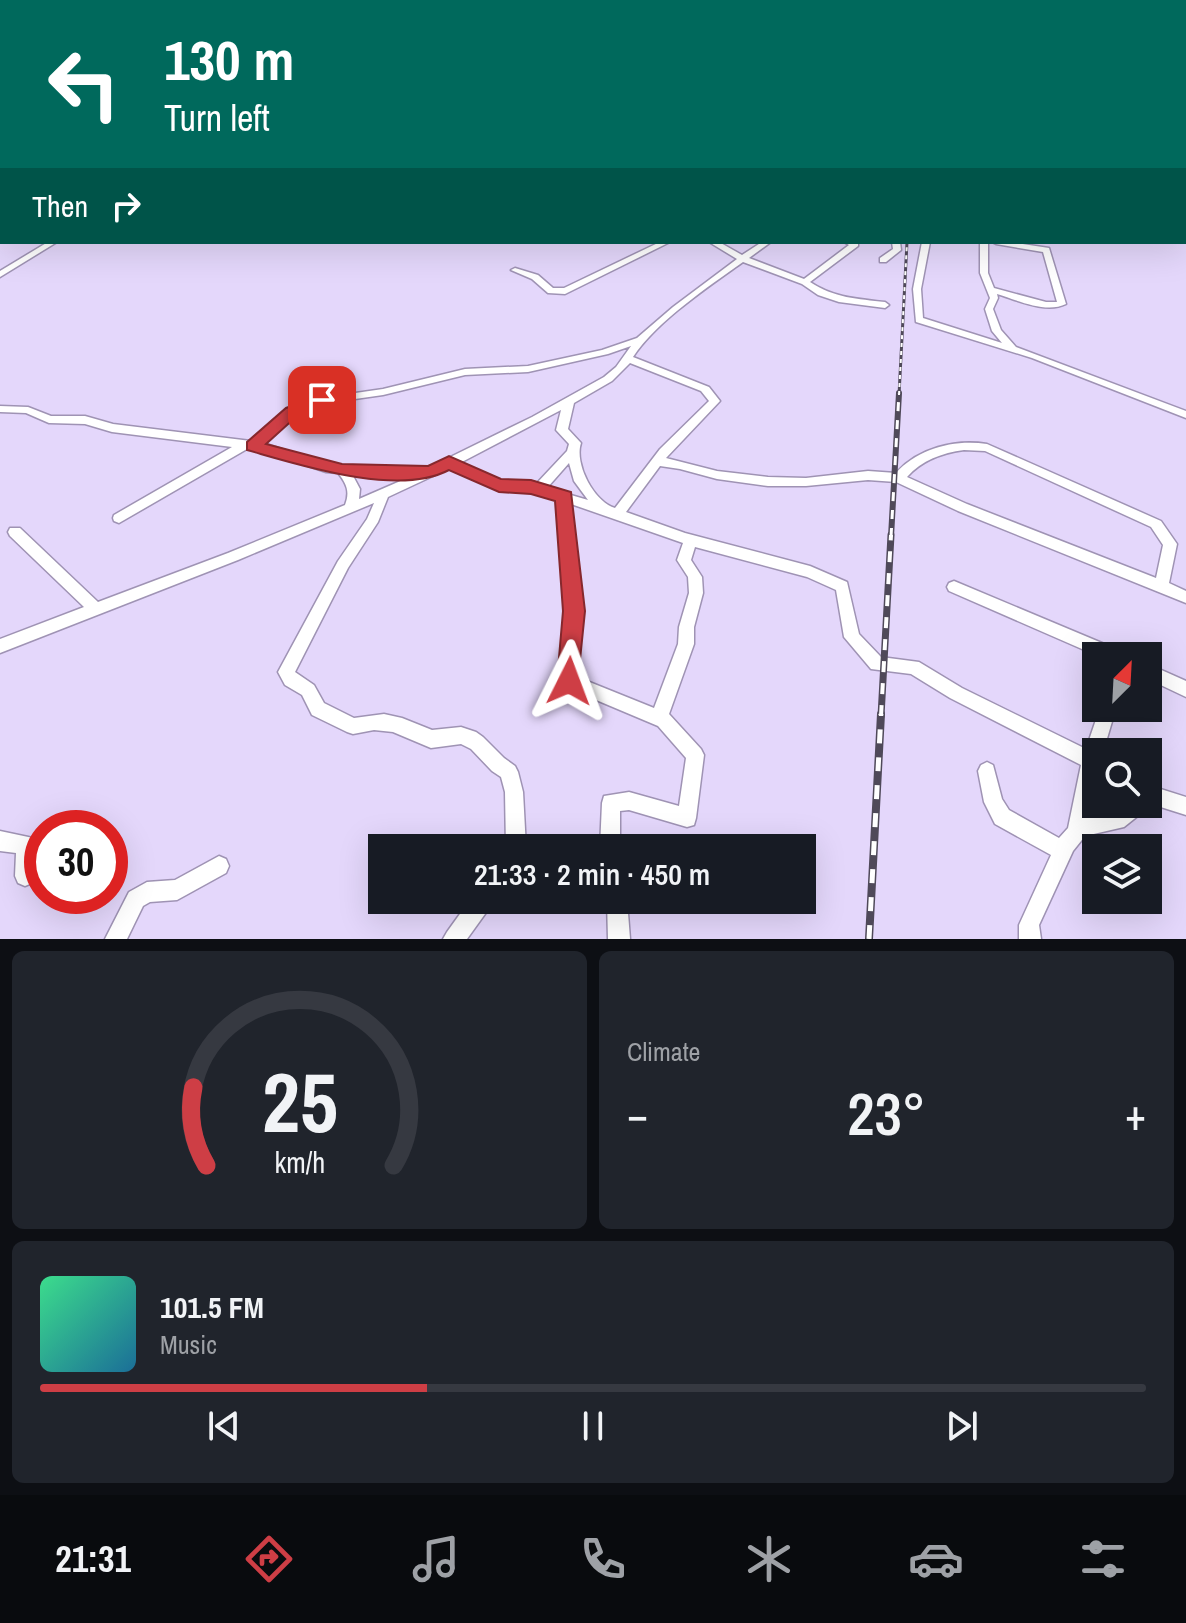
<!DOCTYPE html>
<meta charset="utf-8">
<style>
body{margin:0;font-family:"Archivo Narrow",sans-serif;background:#20242c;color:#f1f3f6;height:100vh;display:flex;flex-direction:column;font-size:30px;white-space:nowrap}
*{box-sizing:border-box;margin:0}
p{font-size:26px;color:#9ea1a6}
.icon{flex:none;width:44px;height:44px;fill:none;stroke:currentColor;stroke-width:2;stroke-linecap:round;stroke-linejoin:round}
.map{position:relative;height:939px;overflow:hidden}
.drawer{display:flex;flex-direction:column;gap:12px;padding:12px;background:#0d0f14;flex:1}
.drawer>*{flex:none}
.banner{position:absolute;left:0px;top:0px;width:1186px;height:244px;box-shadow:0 8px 32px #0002;background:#00695c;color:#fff;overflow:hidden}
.needle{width:52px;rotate:24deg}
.fabs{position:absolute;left:1082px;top:642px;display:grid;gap:16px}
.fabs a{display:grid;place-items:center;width:80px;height:80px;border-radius:0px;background:#171b24;box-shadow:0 8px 32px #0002;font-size:40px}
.speed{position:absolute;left:24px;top:810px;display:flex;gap:16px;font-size:40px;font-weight:700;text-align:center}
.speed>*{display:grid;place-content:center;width:104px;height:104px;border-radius:50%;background:#171b24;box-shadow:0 8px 32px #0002;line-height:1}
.speed .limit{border:12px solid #d22;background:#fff;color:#111}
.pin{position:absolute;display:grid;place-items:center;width:68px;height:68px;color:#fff;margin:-34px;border-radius:16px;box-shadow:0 4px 12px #0006}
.me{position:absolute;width:88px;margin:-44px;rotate:3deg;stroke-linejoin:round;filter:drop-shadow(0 0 6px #0008)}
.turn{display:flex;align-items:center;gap:28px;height:168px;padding:0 32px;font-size:36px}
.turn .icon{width:104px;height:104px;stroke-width:2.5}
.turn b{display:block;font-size:56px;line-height:68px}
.then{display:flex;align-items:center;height:76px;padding:0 32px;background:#0003;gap:16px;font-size:30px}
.big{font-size:60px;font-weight:600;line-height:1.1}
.drawer .widget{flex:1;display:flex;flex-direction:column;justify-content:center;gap:12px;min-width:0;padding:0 28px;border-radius:12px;background:#20242c}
.drawer .dial{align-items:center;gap:0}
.dial svg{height:208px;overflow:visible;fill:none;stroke:#363941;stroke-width:7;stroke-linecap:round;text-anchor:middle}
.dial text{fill:#f1f3f6;stroke:none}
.song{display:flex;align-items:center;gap:24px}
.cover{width:96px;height:96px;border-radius:12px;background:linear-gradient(135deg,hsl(150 70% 55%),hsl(200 70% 35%))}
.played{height:8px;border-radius:4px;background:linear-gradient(90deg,#ce3e45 35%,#363941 35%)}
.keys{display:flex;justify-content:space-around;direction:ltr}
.heat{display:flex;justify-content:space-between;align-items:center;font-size:44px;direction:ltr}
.drawer .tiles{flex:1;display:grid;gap:12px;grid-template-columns:1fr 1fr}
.widget:last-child{grid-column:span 2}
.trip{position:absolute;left:368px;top:834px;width:448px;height:80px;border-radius:0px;background:#171b24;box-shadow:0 8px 32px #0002;font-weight:600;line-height:80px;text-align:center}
.dock{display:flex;height:128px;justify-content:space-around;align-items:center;background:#090b0e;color:#9ea1a6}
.dock .icon{width:56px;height:56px}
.dock .selected{color:#ce3e45}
.dock b{font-size:36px;color:#f1f3f6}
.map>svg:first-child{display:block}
</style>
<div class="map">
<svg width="1186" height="939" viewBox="0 0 1186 939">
<rect width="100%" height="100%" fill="#e4d7fb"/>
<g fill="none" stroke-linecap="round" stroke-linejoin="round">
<!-- minor casing -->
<g stroke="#9f93b4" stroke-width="3">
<path id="minor" d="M0 129H2V133H0Z
M1184 130 1186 131V135L1184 134Z
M1184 142H1186V146H1184Z
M0 175H2V179H0Z
M1184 198H1186V202H1184Z
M48 242H57L0 277V271Z
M660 242H670L565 294 548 293 532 279 511 270 515 268 538 275 553 288H564Z
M709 242H719L742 255 762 242H771L749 258 804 279 849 245 844 242H858V246L810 282C834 298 858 299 885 302L889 305 885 308 839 302 818 295 802 284 743 262C708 287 657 321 633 357L709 387 720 401 666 458 717 471 768 477 806 478 868 471 896 473C918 448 955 439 987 444L1161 521 1177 544 1169 583 1186 591V603L958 511 896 482 868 480 806 486H768L717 479 680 469 660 466 626 512 685 533 810 566 847 582 859 634 881 657 919 662 962 688 1086 749 1100 708H1116L1103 752H1096V780L1089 816 1113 811 1122 804H1146L1144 811 1124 827 1085 836 1073 851 1039 925 1041 939H1019V925L1051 855 995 824 984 802 978 771 981 765 987 762 993 765 1002 799 1009 810 1059 838 1068 828 1081 765 950 698 911 674 871 669 844 637 836 590 807 577 695 547 691 560 702 577 703 593 694 627V644L669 714 701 749 704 755 696 818 694 825 687 827 629 810 620 811V848H600L602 803 604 796 629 792 679 806 686 758 658 726 563 686 561 681 567 611 558 500 531 491 499 490 450 468 388 497 378 522 348 568 295 672 314 685 324 703 354 718 384 714 402 718 432 730 461 727 476 732 483 737 504 758 515 766 518 772 523 792 526 848H506L505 792 501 777 492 771 471 749 461 744 431 748 393 732 374 730 353 734 347 732 312 715 302 695 285 685 278 672 338 561 367 519 374 503 238 560 0 653V639L84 607 10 536 8 532 10 528H20L98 602 228 553 345 505C350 492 347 484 338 473L326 472 264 451 247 449 119 523 114 521 113 518 114 515 232 447 112 432 85 424 49 423 26 413 0 412V406L28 407 51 416H85L113 424 251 441 288 409 307 400 383 389 465 369 528 366 602 350 637 338 673 307 737 259ZM631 346 616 367 604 377 532 417 428 468 331 465 263 443 296 413 313 405 383 395 465 375 528 372 608 354ZM630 363 701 391 709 401 660 449 615 508C594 502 574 464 581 443L568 429 574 403 612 381ZM561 410 556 430 569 444 567 451 536 484 501 482 460 463ZM964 450 985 451 1151 527 1163 545 1156 578 967 504 907 477C922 460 942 453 964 450ZM569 463 574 481 588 500 547 488ZM352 474 412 476 359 499 360 489ZM571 504 683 543 677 560 688 577 689 593 679 627 678 644 654 708 577 677 581 611Z
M892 242H900L901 250 886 262H880V258L893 249Z
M922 242H930L921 289 923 318 1002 343 992 331 985 309 990 298 980 273V242H988V273L994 288 1046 302H1057L1043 252 996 244 992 242H1010L1049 248 1066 304C1046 314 1017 300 997 294L998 298 993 309 1001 330 1016 347 1186 411V418L1032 358 916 322 913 289Z
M954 581 1121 651 1123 656H1098L949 591 947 587 949 583Z
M1148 664 1186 681V697L1148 679Z
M1148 785 1186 797V815L1148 803Z
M0 831 33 838C38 850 37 871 32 883L25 886 18 883 15 876 16 853 0 851Z
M219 856 226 859 229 866 226 873 177 900 150 902 143 906 127 939H105L129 892 147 882 175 880Z
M470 900H493L490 907 467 939H443L447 932Z
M607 900H627L630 939H608Z"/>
</g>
<!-- minor -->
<use href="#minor" fill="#fff" fill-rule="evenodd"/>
<!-- rail-far3 casing -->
<g stroke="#4f4959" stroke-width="3">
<path id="rail-far3" d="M899 395 907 242"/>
</g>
<!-- rail-far2 casing -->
<g stroke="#4f4959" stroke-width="6">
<path id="rail-far2" d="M891 537 899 393"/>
</g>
<!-- rail-far1 casing -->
<g stroke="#4f4959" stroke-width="7">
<path id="rail-far1" d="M881 716 891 535"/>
</g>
<!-- rail casing -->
<g stroke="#4f4959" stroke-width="8">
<path id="rail" d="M869 939 881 714"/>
</g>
<!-- rail-far3 -->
<use href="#rail-far3" stroke="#fff" stroke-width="2" stroke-dasharray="4" stroke-linecap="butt"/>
<!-- rail-far2 -->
<use href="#rail-far2" stroke="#fff" stroke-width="3" stroke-dasharray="9" stroke-linecap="butt"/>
<!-- rail-far1 -->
<use href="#rail-far1" stroke="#fff" stroke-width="4" stroke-dasharray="11" stroke-linecap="butt"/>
<!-- rail -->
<use href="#rail" stroke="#fff" stroke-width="5" stroke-dasharray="14" stroke-linecap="butt"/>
</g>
<!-- sky -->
<linearGradient id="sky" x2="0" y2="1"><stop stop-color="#86baed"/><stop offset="0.48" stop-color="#f3edfd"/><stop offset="1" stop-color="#f3edfd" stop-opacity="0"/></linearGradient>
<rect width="1186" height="253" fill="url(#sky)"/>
<!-- route -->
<path fill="#ce3e45" stroke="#86282d" stroke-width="2" d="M322 395 330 400 328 403 298 415 266 444 342 464 428 466 449 456 501 479 531 480 571 492 585 611 577 689 569 692 560 689 557 681 563 611 555 501 531 494 499 492 449 470C398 497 300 465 247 450V442L286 408Z"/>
</svg>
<div class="fabs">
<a><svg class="needle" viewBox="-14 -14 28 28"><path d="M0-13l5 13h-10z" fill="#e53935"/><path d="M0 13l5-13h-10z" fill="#9ea1a6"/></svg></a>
<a><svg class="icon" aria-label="search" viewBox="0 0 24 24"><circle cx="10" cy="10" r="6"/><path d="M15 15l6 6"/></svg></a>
<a><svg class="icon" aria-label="layers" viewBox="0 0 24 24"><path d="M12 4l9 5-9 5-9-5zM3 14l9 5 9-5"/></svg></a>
</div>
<div class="speed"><div class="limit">30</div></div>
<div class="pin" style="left:322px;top:400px;background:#d93025"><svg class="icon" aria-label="arrive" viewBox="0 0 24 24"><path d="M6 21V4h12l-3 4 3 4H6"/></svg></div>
<svg class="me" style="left:569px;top:681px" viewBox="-20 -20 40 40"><path d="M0-17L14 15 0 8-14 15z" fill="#ce3e45" stroke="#fff" stroke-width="4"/></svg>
<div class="trip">21:33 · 2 min · 450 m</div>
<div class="banner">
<div class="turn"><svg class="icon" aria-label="left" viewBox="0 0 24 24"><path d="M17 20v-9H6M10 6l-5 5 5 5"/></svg><div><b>130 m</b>Turn left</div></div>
<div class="then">Then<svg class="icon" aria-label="right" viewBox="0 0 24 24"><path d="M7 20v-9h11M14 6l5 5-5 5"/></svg></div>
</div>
</div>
<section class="drawer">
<div class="tiles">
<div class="widget dial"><svg viewBox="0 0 100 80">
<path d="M14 69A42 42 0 1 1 86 69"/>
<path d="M14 69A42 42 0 0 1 9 39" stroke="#ce3e45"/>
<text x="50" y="56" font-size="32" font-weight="700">25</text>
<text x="50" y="72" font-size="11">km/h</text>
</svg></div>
<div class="widget"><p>Climate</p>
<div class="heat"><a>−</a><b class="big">23°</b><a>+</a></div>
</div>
<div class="widget">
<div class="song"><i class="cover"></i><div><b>101.5 FM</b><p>Music</p></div></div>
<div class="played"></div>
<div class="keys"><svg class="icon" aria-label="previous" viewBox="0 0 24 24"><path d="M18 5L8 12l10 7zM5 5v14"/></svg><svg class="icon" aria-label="pause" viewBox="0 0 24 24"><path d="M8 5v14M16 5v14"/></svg><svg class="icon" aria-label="next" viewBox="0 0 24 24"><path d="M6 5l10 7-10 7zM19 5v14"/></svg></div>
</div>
</div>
</section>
<nav class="dock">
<b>21:31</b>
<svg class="icon selected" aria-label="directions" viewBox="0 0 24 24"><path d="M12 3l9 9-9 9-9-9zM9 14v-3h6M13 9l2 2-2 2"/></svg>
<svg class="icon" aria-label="music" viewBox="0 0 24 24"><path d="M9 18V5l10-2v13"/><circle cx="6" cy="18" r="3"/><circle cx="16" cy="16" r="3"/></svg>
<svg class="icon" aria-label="phone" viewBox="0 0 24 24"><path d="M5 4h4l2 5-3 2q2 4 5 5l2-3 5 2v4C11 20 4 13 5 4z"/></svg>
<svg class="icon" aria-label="climate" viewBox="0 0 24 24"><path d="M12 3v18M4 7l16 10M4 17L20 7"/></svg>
<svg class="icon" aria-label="car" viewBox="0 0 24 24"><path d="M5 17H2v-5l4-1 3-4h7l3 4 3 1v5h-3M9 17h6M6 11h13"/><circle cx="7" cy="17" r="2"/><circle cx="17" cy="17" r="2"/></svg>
<svg class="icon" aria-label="filters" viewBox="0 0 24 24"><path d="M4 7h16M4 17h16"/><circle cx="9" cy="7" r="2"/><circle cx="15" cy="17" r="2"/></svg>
</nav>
